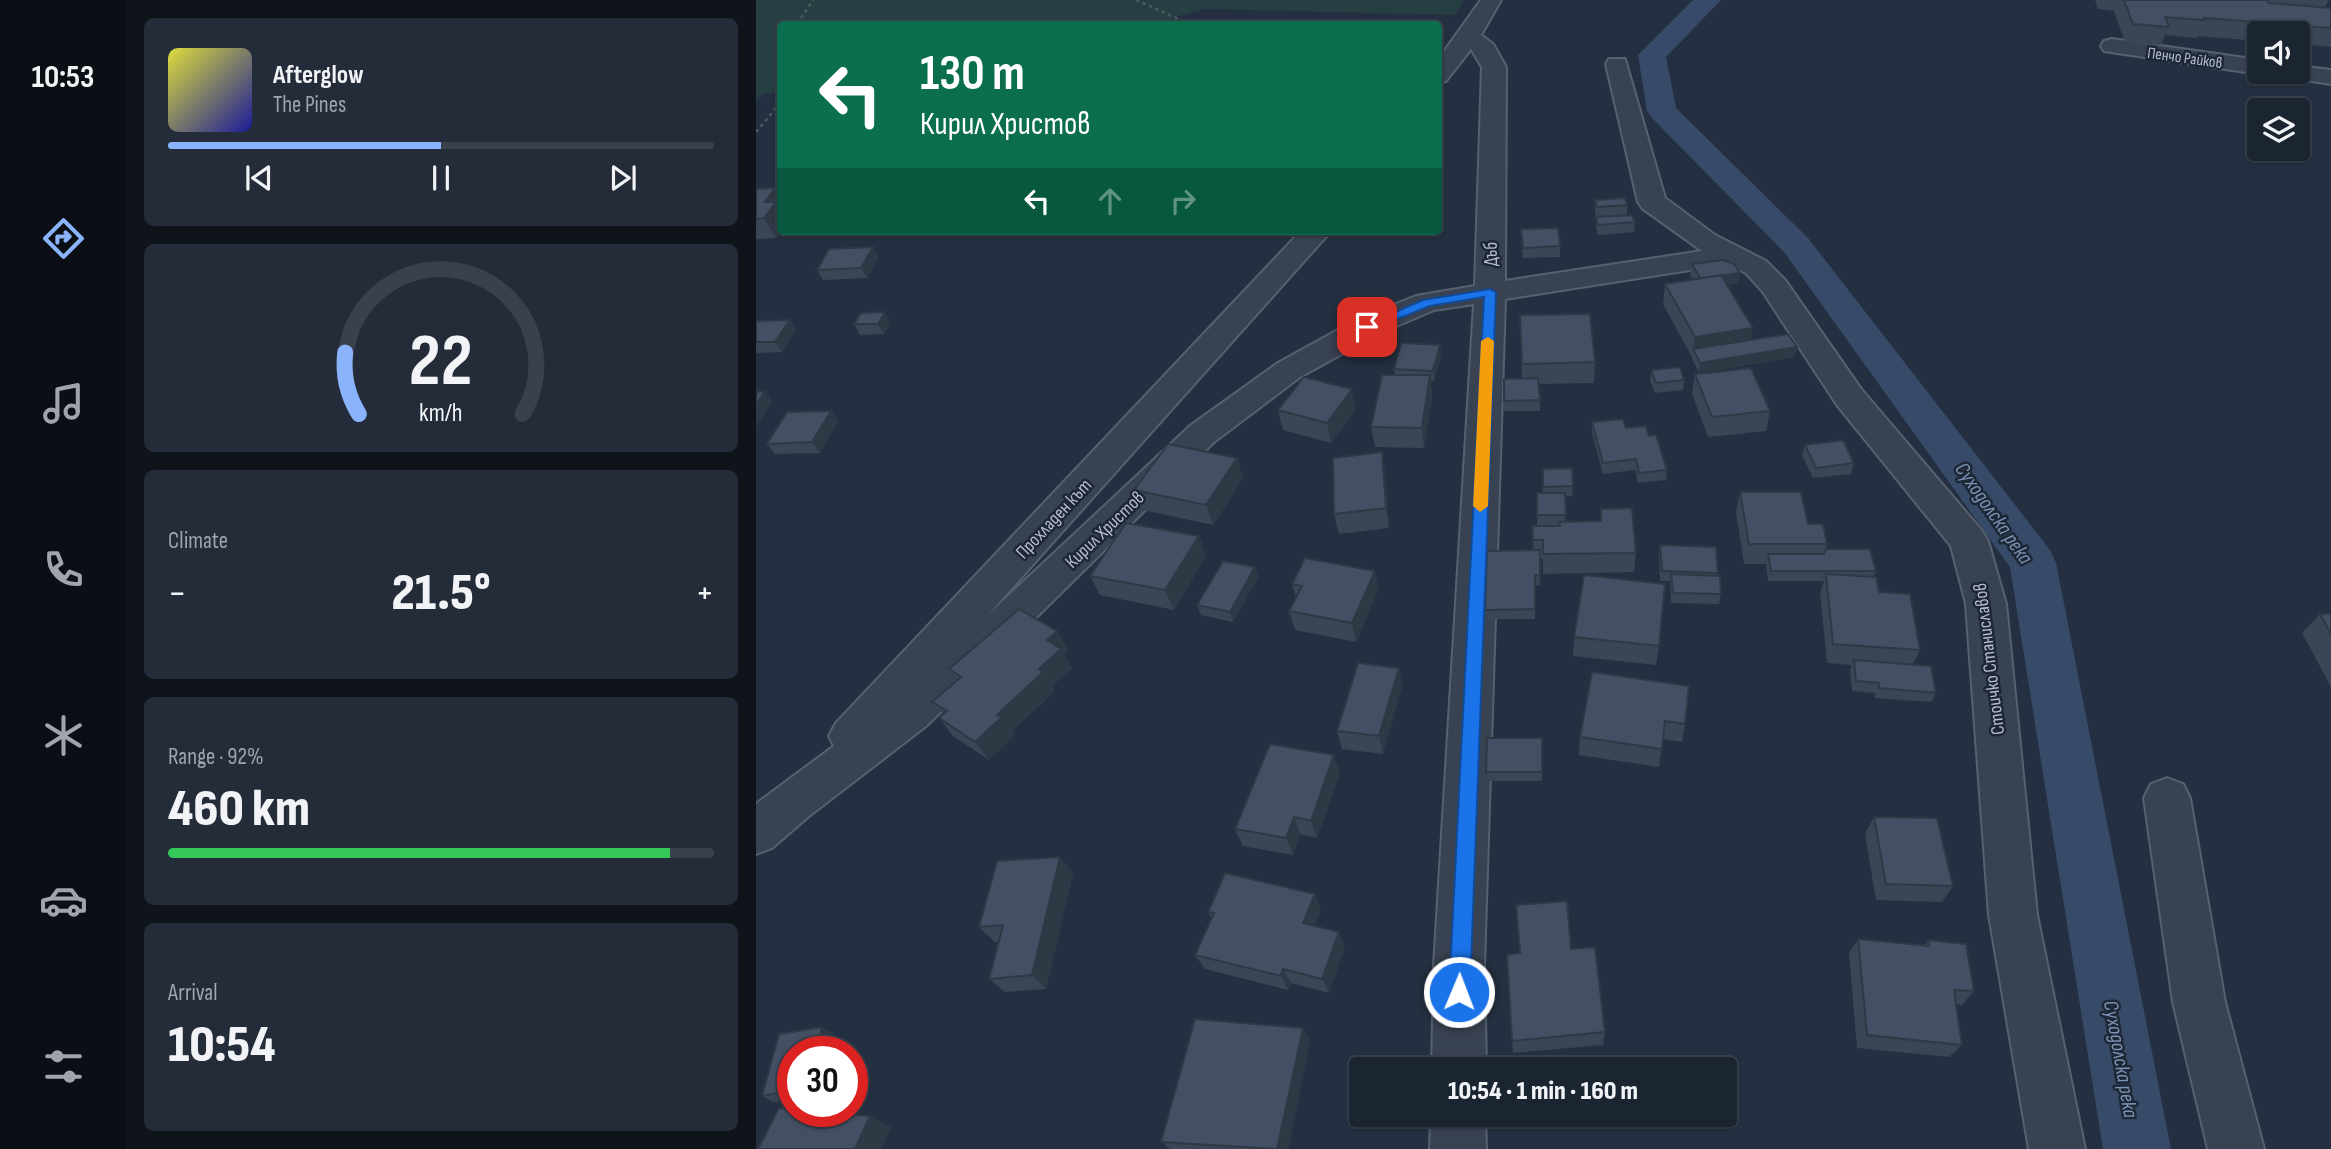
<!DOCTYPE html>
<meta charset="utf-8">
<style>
body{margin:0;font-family:"Sofia Sans Condensed",sans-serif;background:#242c39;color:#f1f3f6;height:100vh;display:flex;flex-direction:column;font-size:26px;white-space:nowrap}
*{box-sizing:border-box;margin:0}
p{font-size:23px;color:#a0a4ab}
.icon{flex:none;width:38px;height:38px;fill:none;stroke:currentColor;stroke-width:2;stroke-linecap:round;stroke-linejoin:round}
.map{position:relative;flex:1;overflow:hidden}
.panel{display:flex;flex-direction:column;gap:18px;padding:18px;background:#0f141b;width:630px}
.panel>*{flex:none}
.banner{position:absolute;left:21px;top:21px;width:665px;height:214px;border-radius:7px;box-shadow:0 2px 5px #0004,0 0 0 2px #39414d;background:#0b6e4f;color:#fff;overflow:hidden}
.buttons{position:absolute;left:1491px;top:21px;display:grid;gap:14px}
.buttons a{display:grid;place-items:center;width:63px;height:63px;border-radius:7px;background:#1b2431;box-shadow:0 2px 5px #0004,0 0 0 2px #39414d;font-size:35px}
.speed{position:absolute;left:21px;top:1036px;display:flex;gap:14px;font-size:35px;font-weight:700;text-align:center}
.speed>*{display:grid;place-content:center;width:91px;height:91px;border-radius:50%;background:#1b2431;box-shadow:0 2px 5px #0004,0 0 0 2px #39414d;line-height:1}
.speed .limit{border:10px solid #d22;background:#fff;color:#111}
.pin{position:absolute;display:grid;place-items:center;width:60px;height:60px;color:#fff;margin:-30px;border-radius:14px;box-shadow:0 4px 10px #0006}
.me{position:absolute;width:77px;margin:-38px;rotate:1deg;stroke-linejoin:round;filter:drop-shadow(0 0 5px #0008)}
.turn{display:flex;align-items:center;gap:24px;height:147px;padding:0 28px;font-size:32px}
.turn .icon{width:91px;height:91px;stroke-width:2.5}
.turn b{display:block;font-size:49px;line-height:60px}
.lanes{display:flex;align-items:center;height:66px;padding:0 28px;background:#0003;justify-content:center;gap:35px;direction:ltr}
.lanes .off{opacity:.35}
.big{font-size:52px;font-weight:800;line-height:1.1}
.panel .card{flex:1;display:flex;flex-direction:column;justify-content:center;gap:10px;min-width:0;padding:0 24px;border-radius:10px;background:#242c39}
.panel .dial{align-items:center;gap:0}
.dial svg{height:182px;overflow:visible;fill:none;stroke:#39414d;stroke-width:7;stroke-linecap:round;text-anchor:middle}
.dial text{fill:#f1f3f6;stroke:none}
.song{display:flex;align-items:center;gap:21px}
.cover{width:84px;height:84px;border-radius:10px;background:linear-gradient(135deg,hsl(60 70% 55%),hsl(240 70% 35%))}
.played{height:7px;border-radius:4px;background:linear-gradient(90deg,#89b4fc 50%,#39414d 50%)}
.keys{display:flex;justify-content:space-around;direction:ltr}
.heat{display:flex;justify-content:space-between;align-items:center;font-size:38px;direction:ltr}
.charge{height:10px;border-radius:5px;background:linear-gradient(90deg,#34c759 92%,#39414d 0)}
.trip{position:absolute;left:593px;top:1057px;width:388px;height:70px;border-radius:7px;background:#1b2431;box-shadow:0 2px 5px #0004,0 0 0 2px #39414d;font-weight:800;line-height:70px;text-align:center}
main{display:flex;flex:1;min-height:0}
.menu{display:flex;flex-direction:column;width:126px;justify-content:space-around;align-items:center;background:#0b0e14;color:#a0a4ab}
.menu .icon{width:49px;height:49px}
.menu .active{color:#89b4fc}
.menu b{font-size:32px;color:#f1f3f6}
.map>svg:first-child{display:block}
</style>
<main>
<nav class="menu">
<b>10:53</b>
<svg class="icon active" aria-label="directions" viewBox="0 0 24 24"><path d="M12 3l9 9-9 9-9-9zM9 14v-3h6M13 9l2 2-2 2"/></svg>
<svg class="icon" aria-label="music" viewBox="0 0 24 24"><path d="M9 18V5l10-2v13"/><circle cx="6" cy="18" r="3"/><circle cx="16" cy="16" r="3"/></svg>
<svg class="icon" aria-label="phone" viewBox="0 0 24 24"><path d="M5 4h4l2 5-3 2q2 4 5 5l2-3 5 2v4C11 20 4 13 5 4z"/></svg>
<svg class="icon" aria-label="climate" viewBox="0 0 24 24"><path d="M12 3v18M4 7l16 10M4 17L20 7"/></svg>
<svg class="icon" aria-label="car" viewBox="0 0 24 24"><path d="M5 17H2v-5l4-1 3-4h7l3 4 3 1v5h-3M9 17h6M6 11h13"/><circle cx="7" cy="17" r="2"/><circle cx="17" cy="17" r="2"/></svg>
<svg class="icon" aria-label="filters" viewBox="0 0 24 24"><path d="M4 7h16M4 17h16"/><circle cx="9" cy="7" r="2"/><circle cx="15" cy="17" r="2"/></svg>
</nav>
<section class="panel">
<div class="card">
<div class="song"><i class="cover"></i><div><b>Afterglow</b><p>The Pines</p></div></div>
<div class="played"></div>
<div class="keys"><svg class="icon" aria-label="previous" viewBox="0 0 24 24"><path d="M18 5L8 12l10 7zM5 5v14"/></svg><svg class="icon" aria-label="pause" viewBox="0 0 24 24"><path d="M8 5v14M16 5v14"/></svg><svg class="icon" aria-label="next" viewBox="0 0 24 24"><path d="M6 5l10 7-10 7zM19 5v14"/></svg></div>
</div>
<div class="card dial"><svg viewBox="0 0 100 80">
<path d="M14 69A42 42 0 1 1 86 69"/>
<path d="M14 69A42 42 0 0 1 8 42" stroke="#89b4fc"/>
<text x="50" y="56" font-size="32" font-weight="700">22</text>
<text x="50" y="72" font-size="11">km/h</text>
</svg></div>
<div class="card"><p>Climate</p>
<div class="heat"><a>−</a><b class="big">21.5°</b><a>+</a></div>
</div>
<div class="card"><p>Range · 92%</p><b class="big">460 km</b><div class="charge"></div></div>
<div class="card"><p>Arrival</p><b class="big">10:54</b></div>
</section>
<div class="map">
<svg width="1575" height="1149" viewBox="0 0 1575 1149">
<rect width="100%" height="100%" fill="#243041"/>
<!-- green -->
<path fill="#263f42" d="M0 0H708L698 15 449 9 393 24H24V92L7 94 0 101Z"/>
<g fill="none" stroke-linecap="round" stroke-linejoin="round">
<!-- canal -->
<path fill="#374b69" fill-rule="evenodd" d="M937 0H965L910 57 920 108 1052 238 1294 550 1300 563 1415 1149H1347L1254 567 1028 252 895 117 891 111 882 55Z"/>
<!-- minor casing -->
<g stroke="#56606e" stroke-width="4">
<path id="minor" d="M725 0H745L725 35 737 44 750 67 749 281 946 251 886 208 882 202 850 64 853 59H869L909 198 959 235 1010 261 1029 280 1105 389 1226 531 1232 541 1250 604 1281 915 1329 1149H1273L1233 915 1210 604 1195 546 1081 405 1007 292 990 273 972 264 749 299 728 966 730 1069H676L678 966 718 304 678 310 622 334 544 377 458 442 170 726 53 816 16 848 0 854V804L78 746 73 736 80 723 545 231H575L231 616 434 426 522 363 600 320 660 296 719 286 726 67 715 49 690 81 682 83V60Z
M1356 39 1503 60V72H1511L1503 74 1348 51 1345 46 1348 41Z
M1542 66 1575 70V84L1530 77 1526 72H1542Z
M1411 778 1427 784 1434 798 1469 1002 1508 1149H1452L1417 1002 1388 798 1395 784Z
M675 1115H729L730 1149H674Z"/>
</g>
<!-- path -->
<path stroke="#455b5f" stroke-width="2.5" stroke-dasharray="3.5 3.5" stroke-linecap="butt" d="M380 0 434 24
M41 24 57 0
M0 132 20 108 24 91"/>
<!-- minor -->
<use href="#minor" fill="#394251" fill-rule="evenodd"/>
</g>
<!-- wall -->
<path fill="#3a4555" d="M1333 0H1573L1569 7 1575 8V47L1542 44V33H1503V41L1442 36 1441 38 1409 35 1405 45 1369 42 1358 11 1342 9 1339 0Z
M19 188 24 196V231L20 238 0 239V189Z
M839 200 871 205V215L840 217 839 210Z
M840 217 879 222 878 232 842 235 840 227Z
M765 229 804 246V257L767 258Z
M117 247 122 257 111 278 67 280 61 270Z
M936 264 984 273 982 283 971 285 995 340 1041 347 1038 357 943 373 936 359V357L907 304 909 284 937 279 934 275Z
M764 315 839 362 838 383 783 384 784 411H748V379L766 378Z
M34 320 40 330 26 352 0 353V321Z
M134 323 128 334 104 335 98 324Z
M685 356 678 381H675L676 396 668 448 619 447 615 427 639 375 638 369Z
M895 370 928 380 927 390 899 393 894 380Z
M939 374 1014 411 1010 431 952 437 936 394Z
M600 409 575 443 527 430 522 410Z
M75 411 82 421 64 453 19 454 11 444Z
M836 422 870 428 893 436 911 470 910 480 882 483 879 470 847 474 836 433Z
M1049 445 1098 463 1095 474 1057 478 1046 455Z
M626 452 629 472 633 528 583 534 578 514Z
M481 458 487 478 457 525 387 510 378 490Z
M787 469 817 486 816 496 809 497V522L844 521 845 509 880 553 878 572 787 574V559H784V586L779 585V619H730L729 610 777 551 776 526H803L781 525V493H787Z
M984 492 1052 524 1071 544 1070 549 1120 571 1117 577 1123 592 1164 650 1157 664 1180 693 1175 702 1119 698V693L1096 691 1094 670 1096 665 1071 663 1064 593 1068 581H1012L1010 564H988L980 512Z
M443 536 450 556 418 610 344 595 334 576Z
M904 545 962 573 961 576 965 594 963 604 915 603 914 581H904L903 555Z
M499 567 502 577 477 622 445 615 441 605Z
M619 571 622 590 600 642 539 630 533 611 540 598 536 584Z
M1564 614H1575V687L1546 633Z
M301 631 312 650 308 654 316 668 296 686 299 691 256 731 259 735 233 760 197 736 183 718 187 714 176 702 201 680 193 669Z
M818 637 903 646 900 665 817 656Z
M643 668 646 686 627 754 586 749 581 731Z
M836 672 929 724 926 742 907 739 903 767 823 755 824 737Z
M786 738V781H731L730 772Z
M584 773 561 838 544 834 537 855 487 846 479 829Z
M1118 817 1197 886 1186 902 1120 900 1109 834Z
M304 857 317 873 290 989 249 992 233 979 242 942H239L223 927Z
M565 909 558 926 589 947 573 993 535 983 532 990 449 969 439 955 455 918 452 912Z
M1102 939 1169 945 1172 940 1218 991 1206 1005 1200 1004 1206 1045 1193 1057 1101 1048 1093 953Z
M815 949 849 1032 847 1045 757 1053 751 955Z
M66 1027 77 1034 73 1052H37V1099L18 1102 6 1096 23 1034Z
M547 1028 554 1040 532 1149H414L405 1142Z"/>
<!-- shaded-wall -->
<path fill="#2f3845" d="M19 188 24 196 25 231 20 238 8 218 9 202Z
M117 247 122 257 111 278 105 268Z
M984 273 982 283 943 289 944 279Z
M129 312 134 323 128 334 122 324Z
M34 320 40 330 26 352 19 342Z
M997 328 994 348 937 350 939 337Z
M684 345 685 356 678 381 677 371Z
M1041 347 1038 357 943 373 944 363Z
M674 375 676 396 668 448 666 428Z
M596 389 600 409 575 443 571 423Z
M9 391 16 402 0 427V405Z
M75 411 82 421 64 453 56 442Z
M626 452 629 472 633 528 630 508Z
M481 458 487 478 457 525 450 505Z
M443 536 450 556 418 610 409 590Z
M499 567 502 577 477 622 474 612Z
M619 571 622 590 600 642 596 623Z
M301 631 312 650 308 654 316 668 296 686 299 691 256 731 259 735 233 760 219 742 241 715 283 669 291 640Z
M643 668 646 686 627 754 623 736Z
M578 755 584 773 561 838 555 821Z
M538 817 544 834 537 855 530 838Z
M304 857 317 873 290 989 276 975Z
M559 894 565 909 553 938 547 923Z
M583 932 589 947 573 993 566 979Z
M527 969 535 983 532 990 525 976Z
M66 1027 77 1034 73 1052H60Z
M547 1028 554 1040 532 1149H521Z
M114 1116 135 1127 125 1149H99Z"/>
<!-- building -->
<path fill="#435063" stroke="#2f3845" stroke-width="2" d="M1368 0H1511L1513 3 1575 8V28L1448 18 1449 20 1409 17 1413 27 1377 24Z
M19 188 9 202H20L8 218 0 219V189Z
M869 198 871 205 841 207 839 200Z
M876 215 879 222 842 225 840 217Z
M802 228 804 246 767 248 765 229Z
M117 247 105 268 61 270 73 249Z
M967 260 978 264 984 273 944 278 936 264Z
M965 275 997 328 939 337 909 284Z
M129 312 122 324H98L105 313Z
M834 314 839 362 766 364 764 315Z
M34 320 19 342H0V321Z
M1032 334 1041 347 944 363 937 349Z
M645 343 684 345 677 371 638 369Z
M924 367 928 380 900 383 895 370Z
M995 368 1014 411 956 417 939 374Z
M626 375H674L666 428 615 427Z
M548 377 596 389 571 423 522 410Z
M782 378 784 400 748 401V379Z
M9 391 0 405V392Z
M75 411 56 442 11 444 31 412Z
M867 419 870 428 890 426 893 436 900 435 911 470 883 473 880 459 847 463 836 422Z
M1087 440 1098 463 1060 468 1049 445Z
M412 444 481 458 450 505 378 490Z
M626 452 630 508 578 514 577 458Z
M816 468 817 486 787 487V469Z
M984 492H1045L1052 524H1067L1071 544H993Z
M781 493H809L810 515H781Z
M876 508 880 553 787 554V540H777L776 526H804L803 522 845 521V509Z
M370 523 443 536 409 590 334 576Z
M904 545 960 547 962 573 906 571Z
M1070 549H1114L1120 571H1015L1012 554H1068Z
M784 550V576L779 575V609L729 610 731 551Z
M549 558 619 571 596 623 533 611 546 586 536 584Z
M467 561 499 567 474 612 441 605Z
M915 574 964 576 965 594 917 593Z
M1070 574 1120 577 1123 592 1154 594 1164 650 1077 644Z
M828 575 909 584 903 646 818 637Z
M263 609 301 631 291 640 305 649 283 669 287 672 241 715 246 717 219 742 183 718 191 711 176 702 205 677 193 669Z
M1564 614H1575V634Z
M1098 660 1175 666 1180 693 1123 688V683L1100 681Z
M602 663 643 668 623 736 581 731Z
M836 672 933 686 929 724 909 721 906 749 824 737Z
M731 738H786V772H730Z
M514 744 578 755 555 821 538 817 530 838 479 829Z
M1118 817 1181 818 1197 886 1130 884Z
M304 857 276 975 233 979 247 925 223 927 241 861Z
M469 873 559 894 547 923 583 932 566 979 527 969 525 976 439 955 458 913 452 912Z
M811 901 815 949 839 947 849 1032 756 1041 751 955 764 953 760 905Z
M1102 939 1173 946 1172 940 1210 944 1218 991 1198 990 1206 1045 1111 1035Z
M439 1019 547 1028 521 1149 405 1142Z
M66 1027 60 1052H37V1090L6 1096 23 1034Z
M23 1108 37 1109V1111H61L114 1116 99 1149H2Z"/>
<!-- route -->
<path fill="#1a73e8" stroke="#114b97" stroke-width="2" d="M734 289 740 292 714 992 711 999 703 1002 696 999 693 992 728 297 674 306 611 331 605 327 667 300Z"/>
<!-- slow -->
<path fill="#f59e0b" d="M732 337 738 341 732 506 724 512 717 506 725 341Z"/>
<g text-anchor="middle" stroke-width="5" stroke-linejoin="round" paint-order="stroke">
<!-- far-street labels -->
<g font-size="16" fill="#b5bdcb" stroke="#1d2736">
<text transform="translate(1429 57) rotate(8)" y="6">Пенчо Райков</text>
</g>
<!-- street labels -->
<g font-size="19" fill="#b5bdcb" stroke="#1d2736">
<text transform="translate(734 254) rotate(-90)" y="7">Дъб</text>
<text transform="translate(297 518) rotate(-47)" y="7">Прохладен кът</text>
<text transform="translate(348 529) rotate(-44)" y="7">Кирил Христов</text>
<text transform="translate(1232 659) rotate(-97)" y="7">Стоичко Станиславов</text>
</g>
<!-- water labels -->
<g font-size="21" font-style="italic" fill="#7c93b4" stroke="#1d2736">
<text transform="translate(1238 513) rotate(55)" y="7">Суходолска река</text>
<text transform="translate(1365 1059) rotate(80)" y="7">Суходолска река</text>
</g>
</g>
</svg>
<div class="buttons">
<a><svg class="icon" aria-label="sound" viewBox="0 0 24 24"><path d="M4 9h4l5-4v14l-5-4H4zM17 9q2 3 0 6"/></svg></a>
<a><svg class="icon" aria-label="layers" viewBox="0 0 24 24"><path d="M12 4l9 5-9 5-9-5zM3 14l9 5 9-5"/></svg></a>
</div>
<div class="speed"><div class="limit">30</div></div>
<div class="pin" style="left:611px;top:327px;background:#d93025"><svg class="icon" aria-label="arrive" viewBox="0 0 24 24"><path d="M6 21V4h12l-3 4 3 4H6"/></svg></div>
<svg class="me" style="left:703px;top:992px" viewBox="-20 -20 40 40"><circle r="17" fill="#1a73e8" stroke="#fff" stroke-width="3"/><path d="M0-11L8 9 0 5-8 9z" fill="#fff"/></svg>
<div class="trip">10:54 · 1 min · 160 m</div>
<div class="banner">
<div class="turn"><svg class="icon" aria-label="left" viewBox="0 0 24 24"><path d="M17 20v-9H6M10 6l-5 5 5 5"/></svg><div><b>130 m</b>Кирил Христов</div></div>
<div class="lanes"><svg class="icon" aria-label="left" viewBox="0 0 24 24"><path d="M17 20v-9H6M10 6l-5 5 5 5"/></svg><svg class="icon off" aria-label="ahead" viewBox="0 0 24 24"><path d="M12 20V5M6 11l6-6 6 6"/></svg><svg class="icon off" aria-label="right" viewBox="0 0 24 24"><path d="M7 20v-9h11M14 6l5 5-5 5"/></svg></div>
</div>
</div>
</main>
